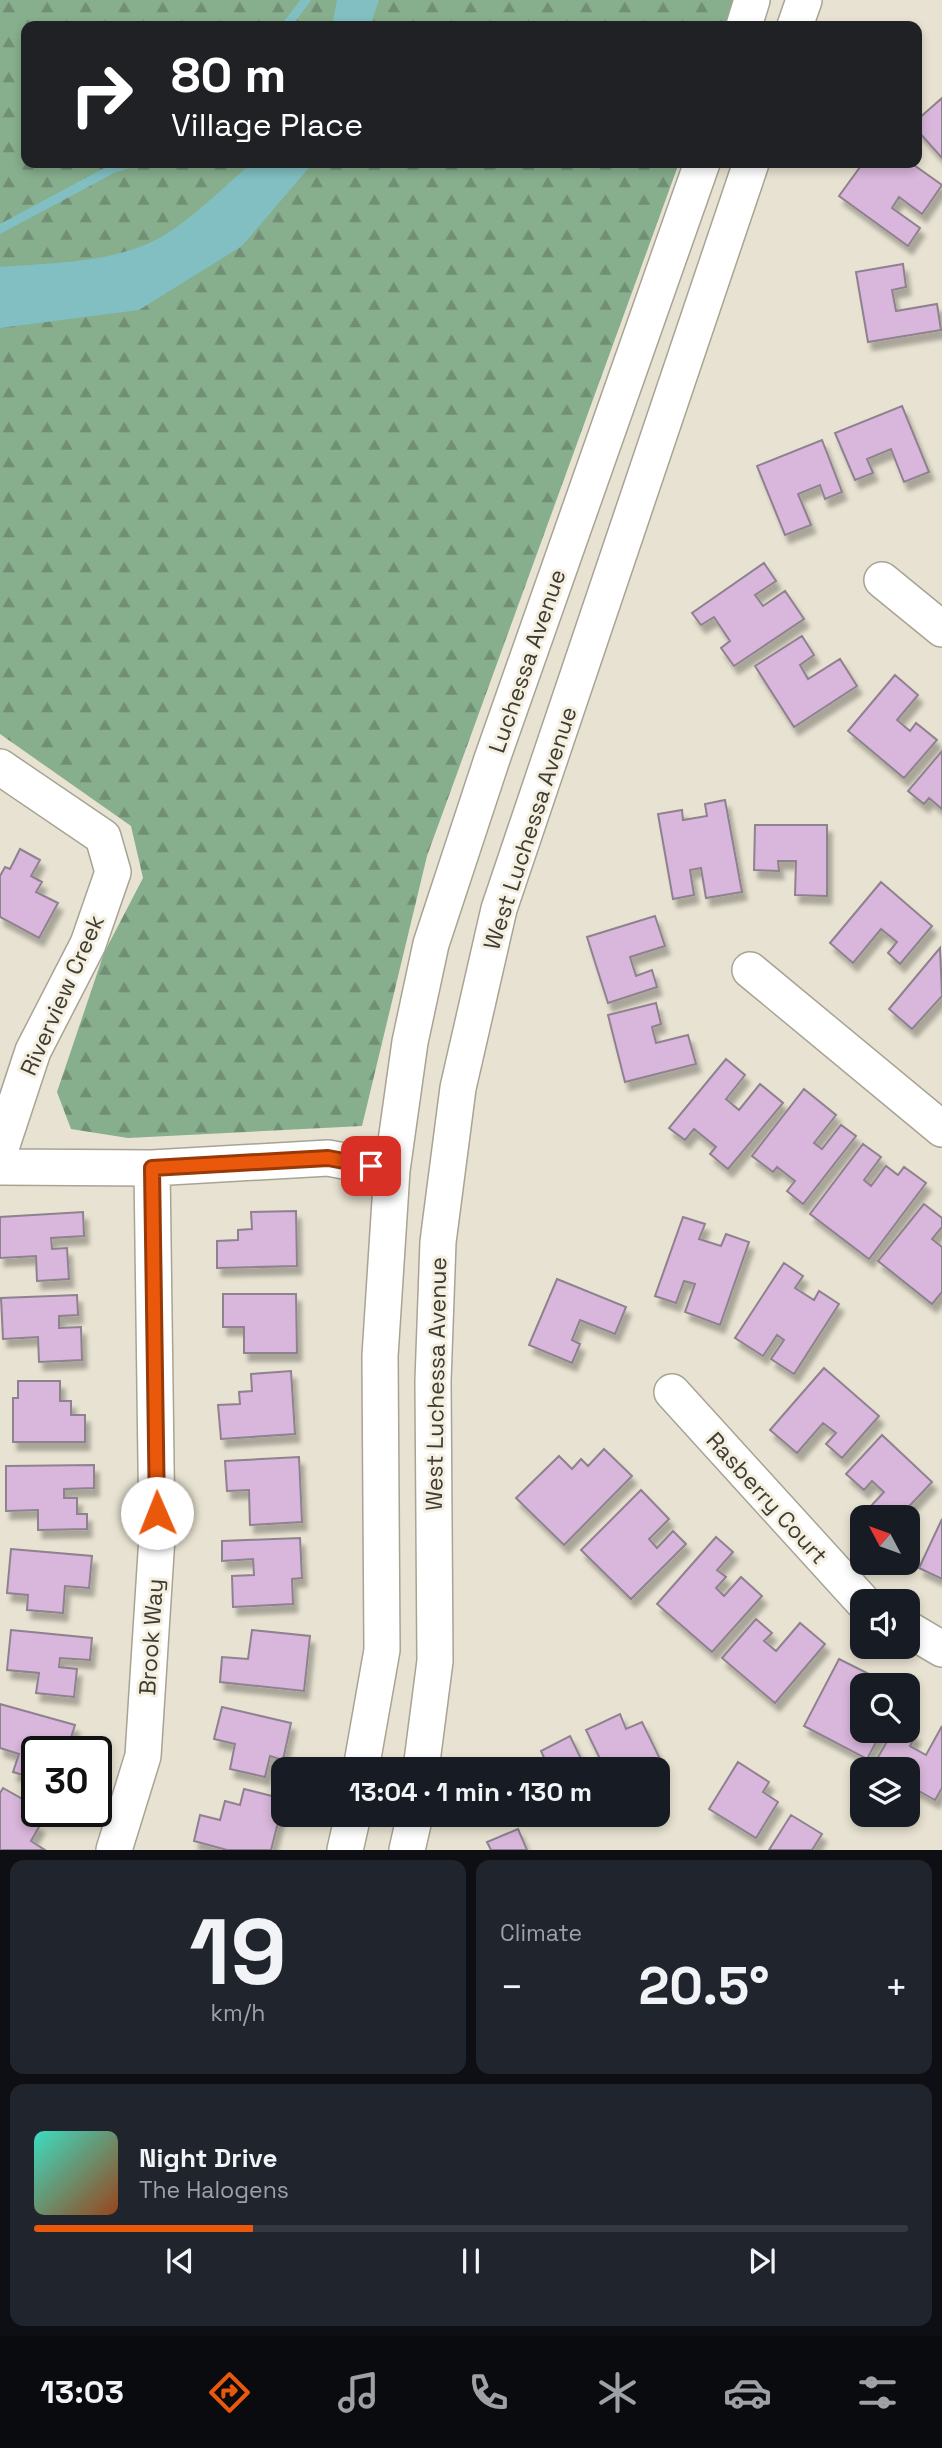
<!DOCTYPE html>
<meta charset="utf-8">
<style>
body{margin:0;font-family:"Space Grotesk",sans-serif;background:#20242c;color:#f1f3f6;height:100vh;display:flex;flex-direction:column;font-size:26px;white-space:nowrap}
*{box-sizing:border-box;margin:0}
p{font-size:23px;color:#9ea1a6}
.icon{flex:none;width:38px;height:38px;fill:none;stroke:currentColor;stroke-width:2;stroke-linecap:round;stroke-linejoin:round}
.map{position:relative;height:1850px;overflow:hidden}
.sheet{display:flex;flex-direction:column;gap:10px;padding:10px;background:#0d0f14;flex:1}
.sheet>*{flex:none}
.guide{position:absolute;left:21px;top:21px;width:901px;height:147px;border-radius:14px;box-shadow:0 4px 10px #0003;background:#202124;color:#fff;overflow:hidden}
.needle{width:46px;rotate:311deg}
.buttons{position:absolute;left:850px;top:1505px;display:grid;gap:14px}
.buttons a{display:grid;place-items:center;width:70px;height:70px;border-radius:14px;background:#171b24;box-shadow:0 4px 10px #0003;font-size:35px}
.speed{position:absolute;left:21px;top:1736px;display:flex;gap:14px;font-size:35px;font-weight:700;text-align:center}
.speed>*{display:grid;place-content:center;width:91px;height:91px;border-radius:50%;background:#171b24;box-shadow:0 4px 10px #0003;line-height:1}
.speed .limit{border:4px solid #111;border-radius:10px;background:#fff;color:#111}
.pin{position:absolute;display:grid;place-items:center;width:60px;height:60px;color:#fff;margin:-30px;border-radius:14px;box-shadow:0 4px 10px #0006}
.me{position:absolute;width:77px;margin:-38px;rotate:359deg;stroke-linejoin:round;filter:drop-shadow(0 0 5px #0008)}
.turn{display:flex;align-items:center;gap:24px;height:147px;padding:0 35px;font-size:32px}
.turn .icon{width:91px;height:91px;stroke-width:2.5}
.turn b{display:block;font-size:49px;line-height:60px}
.big{font-size:52px;font-weight:700;line-height:1.1}
.sheet .widget{flex:1;display:flex;flex-direction:column;justify-content:center;gap:10px;min-width:0;padding:0 24px;border-radius:14px;background:#20242c}
.sheet .dial{align-items:center;gap:0}
.dial b{font-size:91px;line-height:1}
.song{display:flex;align-items:center;gap:21px}
.cover{width:84px;height:84px;border-radius:10px;background:linear-gradient(135deg,hsl(170 70% 55%),hsl(20 70% 35%))}
.played{height:7px;border-radius:4px;background:linear-gradient(90deg,#ea580c 25%,#363941 25%)}
.keys{display:flex;justify-content:space-around;direction:ltr}
.heat{display:flex;justify-content:space-between;align-items:center;font-size:38px;direction:ltr}
.sheet .tiles{flex:1;display:grid;gap:10px;grid-template-columns:1fr 1fr}
.widget:last-child{grid-column:span 2}
.trip{position:absolute;left:271px;top:1757px;width:399px;height:70px;border-radius:14px;background:#171b24;box-shadow:0 4px 10px #0003;font-weight:700;line-height:70px;text-align:center}
.menu{display:flex;height:112px;justify-content:space-around;align-items:center;background:#090b0e;color:#9ea1a6}
.menu .icon{width:49px;height:49px}
.menu .current{color:#ea580c}
.menu b{font-size:32px;color:#f1f3f6}
.map>svg:first-child{display:block}
</style>
<div class="map">
<svg width="942" height="1850" viewBox="0 0 942 1850">
<defs>
<pattern id="forest-firs" width="22" height="20" patternUnits="userSpaceOnUse" patternTransform="scale(1.75)"><rect width="22" height="20" fill="#87ae8d"/><path d="M5 1l3.5 6h-7zM16 11l3.5 6h-7z" fill="#708f74"/></pattern>
<filter id="shadow"><feDropShadow dx="4.5" dy="8" stdDeviation="2" flood-color="#0004"/></filter>
</defs>
<rect width="100%" height="100%" fill="#e7e2d1"/>
<!-- forest -->
<path fill="url(#forest-firs)" d="M0 0H738L729 26H26V163H679L427 856 362 1126 128 1138 71 1129 57 1092 104 953 143 878 131 826 0 734Z"/>
<!-- water -->
<path fill="#81bfc2" d="M337 0H379L370 26H332Z
M252 163H313L242 246 139 310 0 328V267C59 262 128 264 178 226 204 207 227 184 252 163Z"/>
<g fill="none" stroke-linecap="round" stroke-linejoin="round">
<!-- stream -->
<path stroke="#81bfc2" stroke-width="9" d="M286 26 306 0
M0 229 112 169 130 163"/>
</g>
<!-- building -->
<path fill="#d9b6db" stroke="#8e828f" stroke-width="2" filter="url(#shadow)" d="M942 98V158L917 130V120Z
M863 163H911L942 185 922 214 899 197 892 208 920 228 908 246 839 196Z
M903 264 906 287 892 290 896 311 937 304 941 330 868 342 856 272Z
M902 406 929 472 904 482 891 449 867 459 873 473 855 480 835 433Z
M822 440 842 492 825 499 820 485 798 494 811 525 785 535 757 466Z
M764 563 776 581 755 595 763 606 785 591 804 619 734 666 721 648 730 641 714 617 701 625 692 613Z
M802 636 814 655 800 665 808 679 840 659 857 686 794 727 755 666Z
M895 675 918 695 897 720 910 731 916 723 937 740 904 778 848 731Z
M942 751V809L929 798 924 804 908 791Z
M725 800 742 892 706 898 701 868 690 870 694 895 673 899 658 814 682 810 683 820 707 816 705 804Z
M755 825H827V896L795 895 796 861H778L779 871 754 870Z
M20 849 40 860 31 876 42 882 36 892 58 903 39 938 0 917V876L5 867 10 869Z
M881 882 932 926 900 964 888 953 897 942 881 929 853 963 830 943Z
M655 916 665 946 630 957 636 976 652 970 657 987 608 1003 587 937Z
M940 948 942 996 912 1029 889 1009Z
M656 1003 661 1024 652 1027 656 1043 688 1035 696 1064 625 1082 608 1015Z
M726 1059 745 1075 726 1099 739 1110 760 1084 783 1103 728 1169 710 1154 716 1147 694 1129 685 1140 669 1128Z
M804 1089 836 1115 814 1143 822 1149 841 1125 856 1136 803 1204 787 1191 795 1181 777 1167 773 1172 752 1156Z
M863 1144 881 1157 864 1180 871 1186 886 1166 898 1175 904 1167 926 1183 869 1259 810 1214Z
M924 1204 942 1218V1227L932 1239 942 1247V1292L932 1304 878 1261Z
M296 1211 297 1266 217 1268V1241L238 1240V1230L252 1229 251 1212Z
M83 1212 84 1236 51 1238 52 1249 67 1248 69 1279 37 1281 36 1256 0 1258V1217Z
M683 1217 705 1224 699 1239 721 1246 726 1234 749 1242 720 1325 685 1312 695 1284 684 1281 676 1303 655 1296Z
M784 1263 803 1276 795 1288 814 1300 819 1291 839 1304 794 1374 771 1359 784 1340 777 1335 763 1356 735 1338Z
M557 1279 626 1307 615 1334 580 1320 572 1340 580 1344 572 1363 529 1345Z
M223 1294H296L297 1353H244V1327H223Z
M77 1295 78 1315 59 1316V1328L81 1327 82 1360 39 1362 38 1337 3 1339 1 1298Z
M824 1368 879 1416 842 1458 826 1444 836 1433 823 1423 797 1453 770 1430Z
M291 1371 295 1434 221 1439 218 1405 240 1404 239 1392 252 1391 251 1374Z
M18 1381H60V1401H71V1415H85V1442H13V1398H18Z
M882 1435 932 1482 899 1517H863V1527L857 1521 884 1492 872 1481 864 1490 846 1474Z
M604 1449 632 1476 564 1545 516 1498 559 1456 572 1469 581 1459 588 1466Z
M299 1457 302 1522 250 1525 249 1490 227 1491 225 1461Z
M94 1465V1488L64 1489V1498H77V1514H87V1529L38 1530V1510L6 1511V1466Z
M641 1490 669 1519 649 1539 657 1548 673 1531 686 1544 631 1599 581 1550Z
M942 1519V1579L919 1568Z
M716 1537 733 1552 717 1570 726 1577 716 1588 724 1596 741 1577 762 1596 712 1652 657 1604Z
M300 1538 302 1578 292 1579 293 1604 233 1607 232 1576 254 1575 253 1559 222 1561V1541Z
M11 1549 92 1556 89 1588 65 1586 63 1613 27 1610 28 1595 7 1593Z
M756 1619 772 1633 764 1641 776 1651 800 1623 825 1644 775 1703 722 1658Z
M11 1630 92 1638 90 1660 60 1658 59 1667 77 1669 74 1697 36 1693 39 1673 7 1670Z
M252 1630 310 1636 304 1691 220 1682 222 1657 248 1659Z
M839 1659 871 1675 855 1705 863 1709V1731H882L867 1759 804 1726Z
M0 1704 75 1725 68 1747 43 1740 37 1752V1779L13 1772 19 1754 0 1748Z
M222 1707 291 1723 283 1760 270 1756 265 1777 230 1769 235 1744 214 1739Z
M620 1714 626 1729 642 1722 661 1761 645 1769H605L586 1730Z
M942 1726V1788L935 1800 908 1785V1769L873 1766 893 1731 908 1730 916 1735 910 1746 926 1755Z
M570 1736 586 1769H531L546 1762 541 1751Z
M738 1762 769 1782 763 1792 778 1802 756 1838 709 1809Z
M3 1788 33 1805 27 1817 40 1825 31 1841 45 1850H0V1793Z
M244 1789 284 1799 271 1850H227L194 1841 200 1815 220 1820 225 1801 240 1805Z
M791 1815 822 1834 812 1850H769Z
M518 1829 527 1850H491L487 1842Z"/>
<g fill="none" stroke-linecap="round" stroke-linejoin="round">
<!-- minor casing -->
<g stroke="#a8a393" stroke-width="38">
<path id="minor" d="M744 26 752 0
M795 26 804 0
M882 580 942 629
M0 767 103 837 113 872 88 944 33 1051 0 1151
M750 970 942 1129
M0 1167 152 1168 328 1158 392 1170
M672 1392 863 1602
M908 1629 942 1649
M361 1769 382 1650 380 1356 392 1170 410 1042 431 944 492 759 702 163
M421 1769 435 1661 433 1381 438 1242 458 1088 499 909 751 163
M114 1850 143 1756 157 1537 152 1168
M345 1850 353 1815
M407 1850 415 1815"/>
</g>
<!-- minor -->
<use href="#minor" stroke="#fff" stroke-width="35"/>
</g>
<g fill="none" stroke-linecap="round" stroke-linejoin="round">
<!-- route casing -->
<g stroke="#983908" stroke-width="18">
<path id="route" d="M157 1513 152 1168 328 1158 371 1166"/>
</g>
<!-- route -->
<use href="#route" stroke="#ea580c" stroke-width="12"/>
</g>
<g text-anchor="middle" stroke-width="6" stroke-linejoin="round" paint-order="stroke">
<!-- street labels -->
<g font-size="23" fill="#3f3c36" stroke="#f4efde">
<text transform="translate(527 661) rotate(-71)" y="8">Luchessa Avenue</text>
<text transform="translate(530 828) rotate(-72)" y="8">West Luchessa Avenue</text>
<text transform="translate(62 995) rotate(-66)" y="8">Riverview Creek</text>
<text transform="translate(436 1384) rotate(-89)" y="8">West Luchessa Avenue</text>
<text transform="translate(767 1498) rotate(48)" y="8">Rasberry Court</text>
<text transform="translate(151 1637) rotate(-86)" y="8">Brook Way</text>
</g>
</g>
</svg>
<div class="buttons">
<a><svg class="needle" viewBox="-14 -14 28 28"><path d="M0-13l5 13h-10z" fill="#e53935"/><path d="M0 13l5-13h-10z" fill="#9ea1a6"/></svg></a>
<a><svg class="icon" aria-label="sound" viewBox="0 0 24 24"><path d="M4 9h4l5-4v14l-5-4H4zM17 9q2 3 0 6"/></svg></a>
<a><svg class="icon" aria-label="search" viewBox="0 0 24 24"><circle cx="10" cy="10" r="6"/><path d="M15 15l6 6"/></svg></a>
<a><svg class="icon" aria-label="layers" viewBox="0 0 24 24"><path d="M12 4l9 5-9 5-9-5zM3 14l9 5 9-5"/></svg></a>
</div>
<div class="speed"><div class="limit">30</div></div>
<div class="pin" style="left:371px;top:1166px;background:#d93025"><svg class="icon" aria-label="arrive" viewBox="0 0 24 24"><path d="M6 21V4h12l-3 4 3 4H6"/></svg></div>
<svg class="me" style="left:157px;top:1513px" viewBox="-20 -20 40 40"><circle r="19" fill="#fff"/><path d="M0-13L10 11 0 6-10 11z" fill="#ea580c"/></svg>
<div class="trip">13:04 · 1 min · 130 m</div>
<div class="guide">
<div class="turn"><svg class="icon" aria-label="right" viewBox="0 0 24 24"><path d="M7 20v-9h11M14 6l5 5-5 5"/></svg><div><b>80 m</b>Village Place</div></div>
</div>
</div>
<section class="sheet">
<div class="tiles">
<div class="widget dial"><b>19</b><p>km/h</p></div>
<div class="widget"><p>Climate</p>
<div class="heat"><a>−</a><b class="big">20.5°</b><a>+</a></div>
</div>
<div class="widget">
<div class="song"><i class="cover"></i><div><b>Night Drive</b><p>The Halogens</p></div></div>
<div class="played"></div>
<div class="keys"><svg class="icon" aria-label="previous" viewBox="0 0 24 24"><path d="M18 5L8 12l10 7zM5 5v14"/></svg><svg class="icon" aria-label="pause" viewBox="0 0 24 24"><path d="M8 5v14M16 5v14"/></svg><svg class="icon" aria-label="next" viewBox="0 0 24 24"><path d="M6 5l10 7-10 7zM19 5v14"/></svg></div>
</div>
</div>
</section>
<nav class="menu">
<b>13:03</b>
<svg class="icon current" aria-label="directions" viewBox="0 0 24 24"><path d="M12 3l9 9-9 9-9-9zM9 14v-3h6M13 9l2 2-2 2"/></svg>
<svg class="icon" aria-label="music" viewBox="0 0 24 24"><path d="M9 18V5l10-2v13"/><circle cx="6" cy="18" r="3"/><circle cx="16" cy="16" r="3"/></svg>
<svg class="icon" aria-label="phone" viewBox="0 0 24 24"><path d="M5 4h4l2 5-3 2q2 4 5 5l2-3 5 2v4C11 20 4 13 5 4z"/></svg>
<svg class="icon" aria-label="climate" viewBox="0 0 24 24"><path d="M12 3v18M4 7l16 10M4 17L20 7"/></svg>
<svg class="icon" aria-label="car" viewBox="0 0 24 24"><path d="M5 17H2v-5l4-1 3-4h7l3 4 3 1v5h-3M9 17h6M6 11h13"/><circle cx="7" cy="17" r="2"/><circle cx="17" cy="17" r="2"/></svg>
<svg class="icon" aria-label="filters" viewBox="0 0 24 24"><path d="M4 7h16M4 17h16"/><circle cx="9" cy="7" r="2"/><circle cx="15" cy="17" r="2"/></svg>
</nav>
